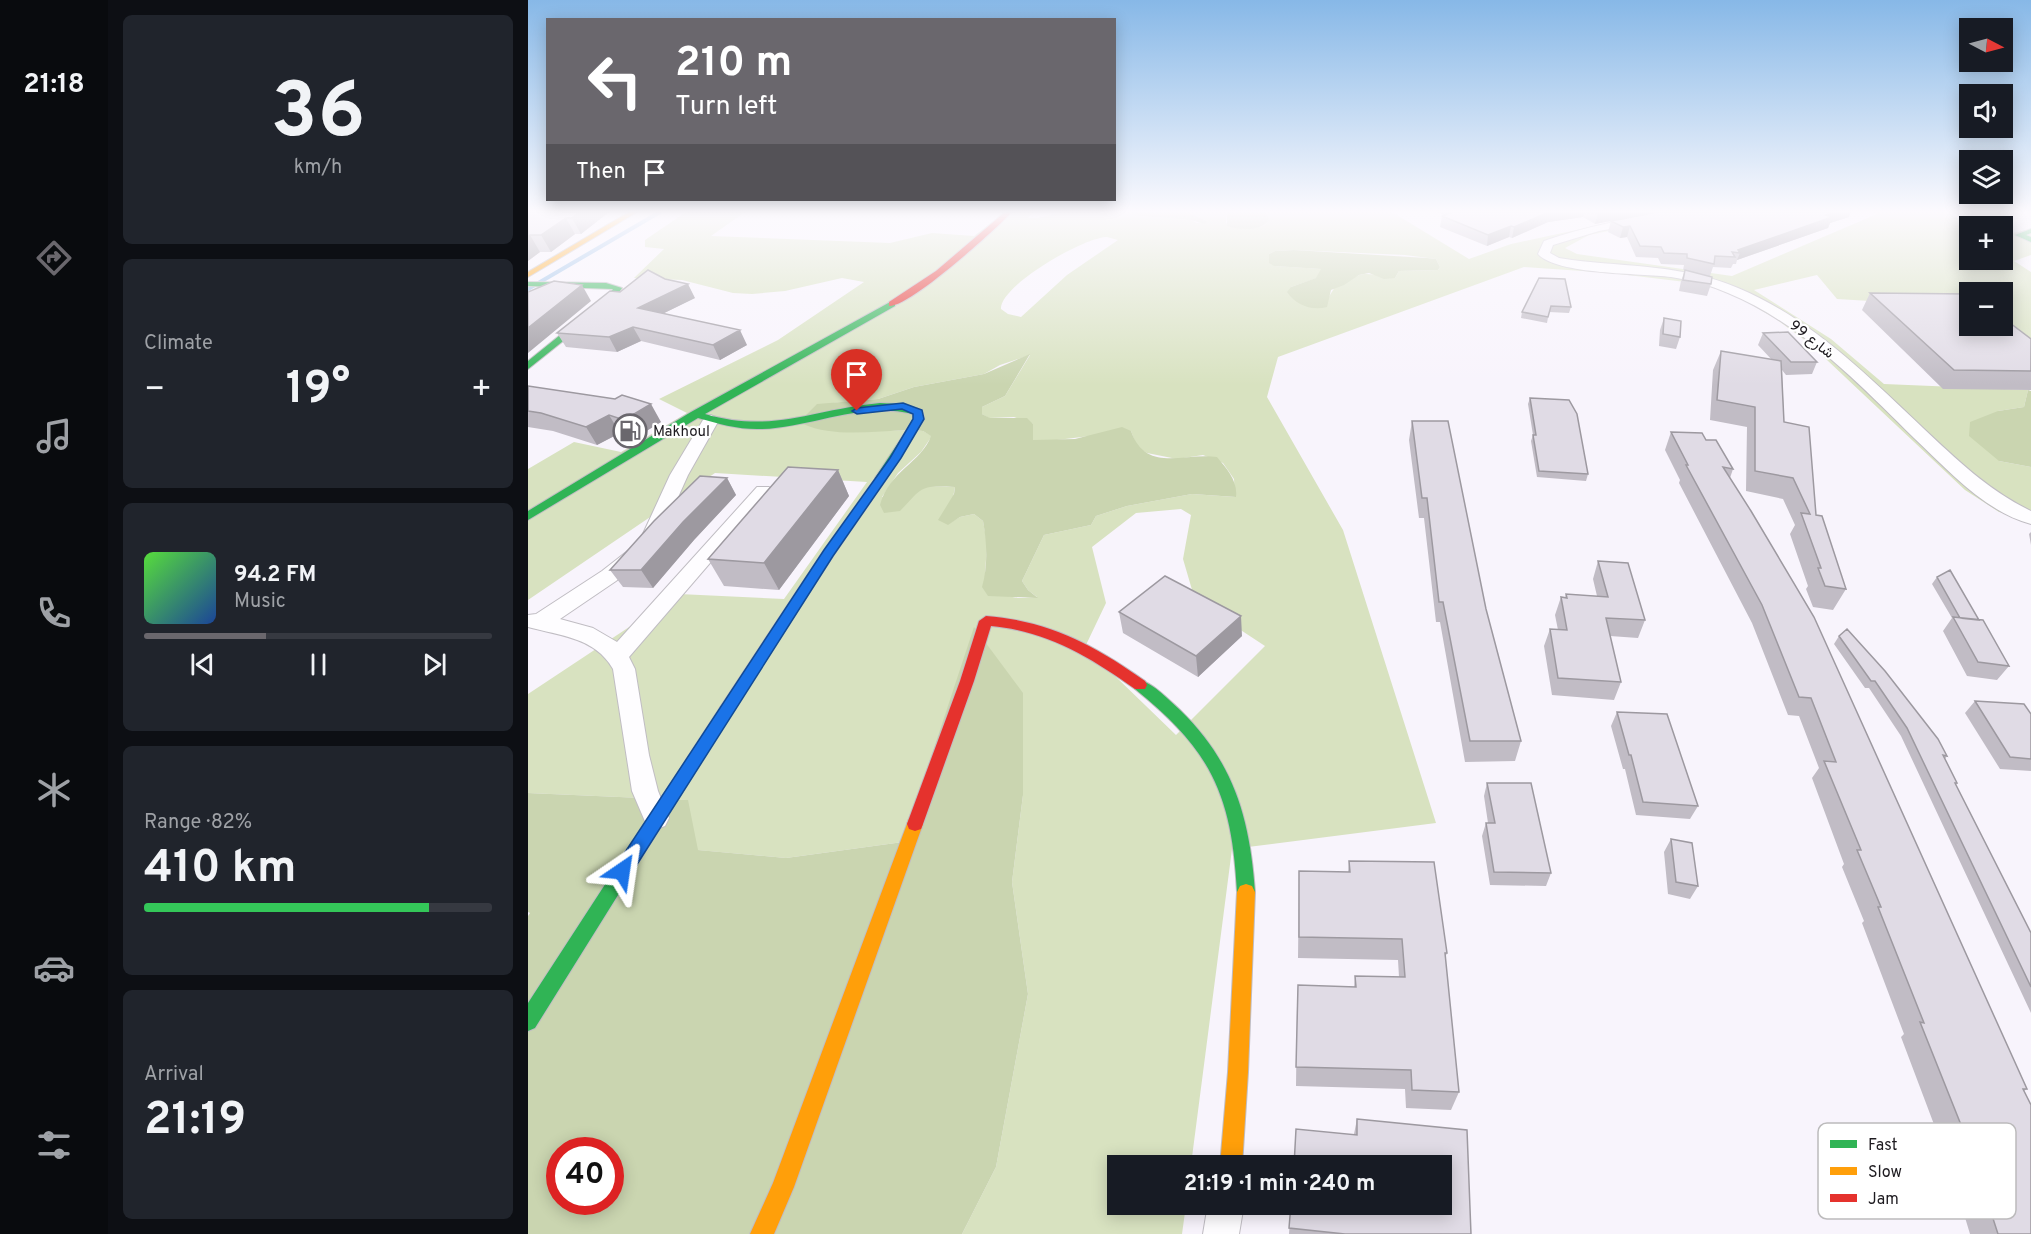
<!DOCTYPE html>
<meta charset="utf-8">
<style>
body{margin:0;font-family:Overpass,Vazirmatn,sans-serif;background:#20242c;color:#f1f3f6;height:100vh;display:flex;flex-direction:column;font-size:22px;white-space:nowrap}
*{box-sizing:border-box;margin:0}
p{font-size:20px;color:#9ea1a6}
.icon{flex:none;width:33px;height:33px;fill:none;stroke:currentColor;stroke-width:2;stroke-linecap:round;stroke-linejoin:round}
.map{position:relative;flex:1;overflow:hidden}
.sheet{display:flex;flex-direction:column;gap:15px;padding:15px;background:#0d0f14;width:420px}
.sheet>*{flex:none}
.guide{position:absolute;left:18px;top:18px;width:570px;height:183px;border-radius:0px;box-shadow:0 3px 15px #0003;background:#6a676d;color:#fff;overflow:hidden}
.needle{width:39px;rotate:96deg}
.buttons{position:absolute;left:1431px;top:18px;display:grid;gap:12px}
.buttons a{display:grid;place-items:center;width:54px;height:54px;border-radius:0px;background:#171b24;box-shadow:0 3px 15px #0003;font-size:30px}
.speed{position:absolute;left:18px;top:1137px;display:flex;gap:12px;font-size:30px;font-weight:700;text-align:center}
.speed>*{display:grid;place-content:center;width:78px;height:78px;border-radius:50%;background:#171b24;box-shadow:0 3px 15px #0003;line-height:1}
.speed .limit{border:9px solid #d22;background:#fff;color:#111}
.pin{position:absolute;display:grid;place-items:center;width:51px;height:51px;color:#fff;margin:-62px -26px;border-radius:50% 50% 50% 0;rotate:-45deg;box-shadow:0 0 6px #0007}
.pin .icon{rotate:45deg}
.me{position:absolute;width:66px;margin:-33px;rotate:32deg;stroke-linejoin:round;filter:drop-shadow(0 0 4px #0008)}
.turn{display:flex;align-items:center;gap:21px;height:126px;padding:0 30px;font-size:27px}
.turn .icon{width:78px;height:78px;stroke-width:2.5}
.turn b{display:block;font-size:42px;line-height:51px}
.then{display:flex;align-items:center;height:57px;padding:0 30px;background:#0003;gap:12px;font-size:22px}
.big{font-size:45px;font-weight:700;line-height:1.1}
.sheet .tile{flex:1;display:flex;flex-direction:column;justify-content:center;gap:9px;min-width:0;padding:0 21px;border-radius:9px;background:#20242c}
.sheet .dial{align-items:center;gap:0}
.dial b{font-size:78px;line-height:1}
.song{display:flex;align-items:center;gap:18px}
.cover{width:72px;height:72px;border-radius:9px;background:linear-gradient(135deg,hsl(110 70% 55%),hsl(220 70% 35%))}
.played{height:6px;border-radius:3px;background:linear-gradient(90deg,#6a676d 35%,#363941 35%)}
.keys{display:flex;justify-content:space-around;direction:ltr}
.heat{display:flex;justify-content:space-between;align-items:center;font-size:33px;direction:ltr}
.charge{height:9px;border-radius:4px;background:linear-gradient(90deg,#34c759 82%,#363941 0)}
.trip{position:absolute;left:579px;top:1155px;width:345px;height:60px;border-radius:0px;background:#171b24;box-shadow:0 3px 15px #0003;font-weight:700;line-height:60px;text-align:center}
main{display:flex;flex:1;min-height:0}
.tabs{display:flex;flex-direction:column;width:108px;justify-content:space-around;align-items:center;background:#090b0e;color:#9ea1a6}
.tabs .icon{width:42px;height:42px}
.tabs .selected{color:#6a676d}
.tabs b{font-size:27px;color:#f1f3f6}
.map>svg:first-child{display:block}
</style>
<main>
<nav class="tabs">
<b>21:18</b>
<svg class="icon selected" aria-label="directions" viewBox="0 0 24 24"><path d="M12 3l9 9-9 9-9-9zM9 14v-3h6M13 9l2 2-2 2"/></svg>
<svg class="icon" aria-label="music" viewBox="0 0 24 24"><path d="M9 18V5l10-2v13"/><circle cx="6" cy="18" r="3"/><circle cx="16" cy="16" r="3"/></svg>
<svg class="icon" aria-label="phone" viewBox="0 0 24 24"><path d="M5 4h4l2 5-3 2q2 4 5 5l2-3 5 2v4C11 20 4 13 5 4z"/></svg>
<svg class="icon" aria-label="climate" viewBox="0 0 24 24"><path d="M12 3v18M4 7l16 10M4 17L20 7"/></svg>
<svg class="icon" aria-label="car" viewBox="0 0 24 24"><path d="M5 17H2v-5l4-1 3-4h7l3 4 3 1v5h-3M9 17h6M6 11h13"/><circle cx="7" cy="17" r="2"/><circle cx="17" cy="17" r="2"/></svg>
<svg class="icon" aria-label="filters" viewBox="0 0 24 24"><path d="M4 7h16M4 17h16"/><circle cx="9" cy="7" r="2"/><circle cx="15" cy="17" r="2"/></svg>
</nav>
<section class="sheet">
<div class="tile dial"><b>36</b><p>km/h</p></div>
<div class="tile"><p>Climate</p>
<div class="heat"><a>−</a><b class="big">19°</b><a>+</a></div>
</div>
<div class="tile">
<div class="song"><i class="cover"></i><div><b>94.2 FM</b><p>Music</p></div></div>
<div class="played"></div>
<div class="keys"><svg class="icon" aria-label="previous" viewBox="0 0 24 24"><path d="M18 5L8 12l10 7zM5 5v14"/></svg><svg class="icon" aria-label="pause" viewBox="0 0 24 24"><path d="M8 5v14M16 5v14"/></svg><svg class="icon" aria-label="next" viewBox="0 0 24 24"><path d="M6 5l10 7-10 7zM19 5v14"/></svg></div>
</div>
<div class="tile"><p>Range · 82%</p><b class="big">410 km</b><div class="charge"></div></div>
<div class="tile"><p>Arrival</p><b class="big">21:19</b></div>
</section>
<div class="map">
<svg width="1503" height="1234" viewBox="0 0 1503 1234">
<rect width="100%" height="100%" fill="#f8f4fc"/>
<!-- green -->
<path fill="#d8e2c0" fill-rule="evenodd" d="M158 212H217L183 236 362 243 404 233 446 236 477 212H505L500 218H510L535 212H604L611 216 663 220 669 223 679 221 659 212H699L698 223C711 230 724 230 737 225L742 219 737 212H864L941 259 983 244 1132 212 1130 221 1061 235 1037 248 1049 254 1204 276 1349 214 1346 212H1421L1437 223 1447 226H1442V260H1474L1475 235 1503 229V255L1486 261 1503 272V356L1474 326V292H1442L1441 307 1309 299 1289 275 1226 290 1303 339 1356 384 1500 390 1496 407 1470 411 1471 461 1503 467V519L1471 512 1437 490 1282 344 1248 319 1207 295 1174 284 1083 273 996 267 750 357 739 397 815 530 908 823 704 849 663 1165 590 1166V1204L658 1205 654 1234H434L468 1167 500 994 484 882 495 795 375 842 258 858 169 850 159 800 0 793V694L151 594 256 599 339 482 187 473 0 600V469L46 442 93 452 159 413 131 399 250 340 336 282 314 278 257 291 224 294 205 293 154 280 106 278 136 249 117 247V240ZM579 237 590 240 539 275 493 317 480 314 473 309C471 286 556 237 579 237ZM766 250 877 255 908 259 912 267 910 270 871 271 867 278C855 277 839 271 829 276 820 279 817 285 807 287L800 298 763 287 789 278 794 269 747 266 741 254 747 251ZM502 355 477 396 454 407V414L461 418 486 417 505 424V440H529L603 431 609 447 619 453 649 459 675 455 695 463 706 479 707 497 664 494 599 506 568 516 563 525 516 535 494 581 500 590 509 597C480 600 477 597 457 576L459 543 455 521 446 514 432 517 420 524 427 487 398 486 387 493 354 497 370 473 393 452 404 436 395 431 299 430 305 403 350 399 386 387 456 374 472 365ZM653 509 663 515 655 559 667 600 737 646 648 735 557 647 578 603 564 547 608 513Z"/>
<!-- forest -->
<path fill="#cad5b0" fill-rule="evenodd" d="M604 212H659L679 221 677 224 663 220 611 216Z
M699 212H737L742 219C734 232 712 230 699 226Z
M766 250 899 258 908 259 912 267 910 270 871 271 867 278 856 279 841 273 831 275 816 285 803 290 799 307C783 311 768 305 759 292L763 287 788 278 793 269 746 266 741 263V254L747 251Z
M502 354 477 396 454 407V414L462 418H499L505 424V440L547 439 594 427 603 431C618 474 657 452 689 457 699 469 710 481 708 497L664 494 599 506 568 516 563 525 516 535 494 581 500 590 510 598 460 596 454 587C460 566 459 543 455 521L446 514 432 517 420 525 410 520 426 494 427 487C391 485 395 487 372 511L356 513 352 505C361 471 394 462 403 436L395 431C357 428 311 440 275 424L276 417 289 404 350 399 386 387 456 374Z
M1500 390 1503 391V467L1471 461 1441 436 1442 422 1470 411 1496 407Z
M446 627 495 693V795L484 882 500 994 468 1167 434 1234H0V916L2 913 0 912V793L160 800 170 850 258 858 375 842ZM32 1150H82V1202H32Z"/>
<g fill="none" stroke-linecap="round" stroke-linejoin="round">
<!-- stream -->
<path stroke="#96bde6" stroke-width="4" d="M0 289 132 212"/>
<!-- street casing -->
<g stroke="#c0bdc3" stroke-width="2">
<path id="street" d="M1139 212H1163L1158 215 1071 231 1025 245 1022 253 1031 258 1044 260C1099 267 1158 265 1210 288 1282 318 1339 375 1395 428 1428 459 1461 491 1503 511V524C1457 512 1419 469 1386 438 1331 384 1273 323 1200 293 1182 285 1162 280 1143 277 1113 273 1029 275 1010 254L1016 241C1056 227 1097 219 1139 212Z
M183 415 191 420 160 475 130 542 120 554 88 581 32 619 65 628 89 642 229 487H241L244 491 101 657 107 669 121 755 130 791 141 818 137 826 128 829 119 826 104 791 85 669C67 637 32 636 0 627V615L8 614 74 571 106 546 114 536 142 475 175 420Z
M680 1204H716L711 1234H675Z"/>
</g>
<!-- fast casing -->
<g stroke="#c0bdc3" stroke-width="2">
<path id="fast" d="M1503 229V233L1498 235 1503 237V242L1487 235Z
M0 282 78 283 94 288 84 302 0 369V361L78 298 85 289 0 286Z
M364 301 367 302V306L177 414C245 434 286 409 352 403L371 404 394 410 396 419 357 480H349L347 478 386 419 385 414C333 401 285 427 234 429 212 430 191 424 170 418L0 520V511L163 412Z
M612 680C626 684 641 700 652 710 706 762 722 819 727 892L724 898 718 900 712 898 709 892C704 795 683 750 607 689L605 685 607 681Z
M198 704 203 706 205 710 203 714 7 1028 0 1031V1003L193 706Z"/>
</g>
<!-- slow casing -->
<g stroke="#c0bdc3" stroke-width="2">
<path id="slow" d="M101 212H109L0 277V272Z
M353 475 359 478 305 556 203 714 198 716 193 714 191 710 193 706 296 550 349 476Z
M387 817 393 819 395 824 266 1187 246 1234H222L245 1183 379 824 381 819Z
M718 884 724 886 727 892 720 1072 714 1166H692L700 1072 709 892 712 886Z"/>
</g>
<!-- jam casing -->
<g stroke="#c0bdc3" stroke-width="2">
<path id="jam" d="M477 212H484C467 230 382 307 361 306V302L408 271Z
M458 616C522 621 566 645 617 681L619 685 617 689H607C562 657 519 631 463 626L446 681 395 824 393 829 387 831 381 829 379 824 432 681 451 621Z"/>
</g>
<!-- street -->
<use href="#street" fill="#fefdff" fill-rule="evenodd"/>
<!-- fast -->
<use href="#fast" fill="#30b455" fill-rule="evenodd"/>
<!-- slow -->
<use href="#slow" fill="#ff9f0a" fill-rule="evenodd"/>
<!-- jam -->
<use href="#jam" fill="#e5322d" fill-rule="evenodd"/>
</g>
<!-- wall -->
<path fill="#c1bcc5" d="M0 212H81L53 234H47L23 252H12L0 261Z
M909 212H1126L1084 221 1321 217 1302 223 1300 228 1209 260 1208 264H1205L1203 268 1185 267 1182 276 1183 284 1179 296 1151 291 1153 281 1157 270H1155L1156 265 1133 264 1130 258 1108 257 1099 237 1092 238 1080 232 1083 221 1067 224 1055 217 1020 222 984 238 981 237 959 246 912 227 914 216 916 215Z
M1011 278 1043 307 1041 313 1021 312 1019 323 993 318 994 312Z
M92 292 167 298 136 313 219 345 192 360 113 341 89 352 38 347 29 333Z
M1342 293 1503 339V390L1415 389 1334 310Z
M1136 318 1152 337 1148 349 1131 346 1132 330Z
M1235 333 1289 362 1284 374 1258 375 1254 370 1256 422 1288 515 1318 589 1305 610 1285 607 1278 589 1280 586 1262 534 1267 525 1255 499 1218 491 1219 427 1182 420 1185 370 1193 351 1244 360 1230 345Z
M0 386 133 422 107 438 92 433 69 445 25 431 0 427Z
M1002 398 1060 474 1058 481 1009 477 1003 441 1005 435 1000 404Z
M884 421 958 609 993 741 987 761 937 762 912 622H908L896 518H891L881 440Z
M1143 432 1178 440 1205 469 1202 478 1499 1089 1496 1091 1503 1234H1442L1426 1181 1427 1180 1373 1037 1376 1034 1334 923 1336 921 1314 867 1316 864 1284 778 1291 768 1271 716 1260 715 1224 623 1151 483 1152 480 1137 450Z
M310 470 321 496 251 590 196 586 180 559Z
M199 478 208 495 166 540 125 588 95 587 82 570Z
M1503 532V545L1501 534Z
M1070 561 1117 620 1110 638 1082 636 1093 682 1086 700 1024 695 1016 646 1022 629 1030 630 1027 615 1033 597 1037 598 1038 594 1069 596 1065 579Z
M1409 577 1451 620 1481 666 1469 680 1439 676 1415 631 1424 618 1404 584Z
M591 612 714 636 670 677 595 633Z
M1311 636 1419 756 1417 759 1429 783 1428 785 1503 933V1013L1373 736 1341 688H1337L1306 644Z
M1447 701 1503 714V771L1472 769 1437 713Z
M1089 712 1170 806 1162 819 1108 815 1097 769H1095L1083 726Z
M959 783 1023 873 1018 886 962 885 954 836 958 823H960L956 796Z
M1143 839 1170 886 1162 899 1140 894 1136 852Z
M821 861 919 953 917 958 931 1092 923 1110 878 1108 877 1089 768 1086 769 1006 826 987 827 976 871 977 870 960 770 958 771 871 820 872Z
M829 1119 943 1234H761L763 1204 826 1134Z"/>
<!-- shaded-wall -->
<path fill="#9d99a0" d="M51 212H81L53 234 44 218Z
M1021 212H1057L1055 217 1020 222 984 238 986 227Z
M1074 212H1126L1067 224 1070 213Z
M1307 212H1323L1321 217 1302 223 1300 228 1209 260 1212 253 1210 250Z
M38 218 47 234 23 252 13 235Z
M983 226 981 237 959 246 960 235Z
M1102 226 1099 237 1092 238 1095 227Z
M2 235 12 252 0 261V237Z
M160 284 167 298 118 322 110 308Z
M54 285 63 301 0 353V328Z
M105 327 113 341 89 352 81 337Z
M212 330 219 345 192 360 185 345Z
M123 404 133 422 107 438 96 420Z
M81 415 92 433 69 445 58 427Z
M310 470 321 496 251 590 236 563Z
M199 478 208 495 166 540 125 588 113 570 155 522Z
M713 616 714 636 670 677 668 656Z"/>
<!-- building -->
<path fill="#e0dbe5" stroke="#9d99a0" stroke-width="1.5" d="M0 212H51L44 218H38L13 235H2L0 237Z
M925 212H1021L986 227 983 226 960 235 914 216Z
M1130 212H1307L1298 215 1304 217 1210 250 1212 253 1204 252 1207 257 1187 256 1186 264 1159 258V254L1136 253 1133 247 1112 246 1102 226 1095 227 1083 221Z
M120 270 137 279 160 284 110 308 212 330 185 345 105 327 81 337 29 333 82 291 92 292Z
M1157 270 1184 277 1183 284 1155 280Z
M1011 278 1037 279 1043 307 1023 306 1020 317 994 312Z
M26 281 54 285 0 328V292Z
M1342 293 1442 294V326H1474V317L1503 339V371L1426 370Z
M1136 318 1153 321 1152 337 1135 334Z
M1260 332 1289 362H1263L1235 333Z
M1193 351 1253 361 1256 422 1281 427 1288 515 1294 516 1318 589 1297 586 1290 568H1293L1273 513 1282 514 1265 478 1227 471V407L1189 400Z
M0 386 87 399 94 395 123 404 96 420 81 415 58 427 13 413 0 411Z
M1002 398 1041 400 1049 414 1060 474 1011 471 1005 435H1008Z
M884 421H920L958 609 993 741H942L915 602H911L899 498H894Z
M1143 432 1174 433 1178 440H1188L1205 469 1195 467 1223 511 1286 617 1499 1089H1495L1503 1105V1234H1470L1449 1169 1451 1170 1392 1022 1396 1023 1350 907H1353L1329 850H1333L1296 761 1308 762 1283 698 1271 697 1234 605 1158 465H1160Z
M260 467 310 470 236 563 180 559Z
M172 476 199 478 155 522 113 570H82L126 521Z
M1070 561 1100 563 1117 620 1078 618 1093 682 1030 678 1022 629 1039 630 1033 597 1039 598 1038 594 1080 597Z
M1422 570 1451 620 1432 618 1409 577Z
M637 576 713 616 668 656 591 612Z
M1425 617 1455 620 1481 666 1450 662Z
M1319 629 1357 671 1410 739 1419 756 1415 755 1429 783H1427L1503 933V987L1379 728 1347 681H1343L1311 636Z
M1447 701 1496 704 1503 714V759L1482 757Z
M1089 712 1139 714 1170 806 1115 802 1103 755H1101Z
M959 783H1003L1023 873 966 872 958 823H967Z
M1143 839 1164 843 1170 886 1148 882Z
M821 861 906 862 919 953H917L931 1092 884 1090 883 1070 768 1067 770 985 828 987 827 976 877 977 874 939 771 937V871L822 872Z
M829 1119 939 1130 943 1234H817L761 1228 763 1204H914V1166H766L768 1129 829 1135Z"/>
<!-- sky -->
<linearGradient id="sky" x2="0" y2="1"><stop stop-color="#87b8e7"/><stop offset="0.55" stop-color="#fcfafe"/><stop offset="1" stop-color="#fcfafe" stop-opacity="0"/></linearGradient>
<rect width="1503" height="385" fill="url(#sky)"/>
<!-- route -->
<path fill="#1a73e8" stroke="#114b97" stroke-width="1.5" d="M375 403 394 410 396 419 373 458 305 556 101 877 94 879 88 877 85 871 88 866 296 550 362 458 385 419V414L374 409 329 414 324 411 329 408Z"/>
<!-- icons -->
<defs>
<g id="fuel-ring" transform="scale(1.725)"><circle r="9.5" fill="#fff" stroke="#6a676d" stroke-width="1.5"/><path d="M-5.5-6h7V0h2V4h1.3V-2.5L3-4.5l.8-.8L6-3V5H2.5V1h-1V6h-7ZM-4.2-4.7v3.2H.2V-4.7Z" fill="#6a676d"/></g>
</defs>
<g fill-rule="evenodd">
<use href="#fuel-ring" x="102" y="431"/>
</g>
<g text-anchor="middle" stroke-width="4.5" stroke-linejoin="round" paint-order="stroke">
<!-- far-street labels -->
<g font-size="15" fill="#1e1b20" stroke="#fff">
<text transform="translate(1284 339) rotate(38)" y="5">شارع 99</text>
</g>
<!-- far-poi labels -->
<g font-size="15" fill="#1e1b20" stroke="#fff" text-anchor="start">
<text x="125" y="436">Makhoul</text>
</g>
</g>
<!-- legend -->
<rect x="1290" y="1123" width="198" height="96" rx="9" fill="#fff" stroke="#bcbbbc" stroke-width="1.5"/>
<rect x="1302" y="1140" width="27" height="8" fill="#30b455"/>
<rect x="1302" y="1167" width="27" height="8" fill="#ff9f0a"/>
<rect x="1302" y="1194" width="27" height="8" fill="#e5322d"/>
<g font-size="16" fill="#1e1b20">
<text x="1340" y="1150">Fast</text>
<text x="1340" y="1177">Slow</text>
<text x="1340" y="1204">Jam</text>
</g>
</svg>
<div class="buttons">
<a><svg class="needle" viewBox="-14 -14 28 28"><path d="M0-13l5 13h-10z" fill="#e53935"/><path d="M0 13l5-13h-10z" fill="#9ea1a6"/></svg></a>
<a><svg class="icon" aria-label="sound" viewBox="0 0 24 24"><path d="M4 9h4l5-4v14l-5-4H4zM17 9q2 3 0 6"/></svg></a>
<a><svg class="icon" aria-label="layers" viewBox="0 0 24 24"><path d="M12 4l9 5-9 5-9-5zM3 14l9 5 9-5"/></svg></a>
<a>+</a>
<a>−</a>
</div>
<div class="speed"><div class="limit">40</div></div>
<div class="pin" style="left:329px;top:411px;background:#d93025"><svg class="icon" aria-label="arrive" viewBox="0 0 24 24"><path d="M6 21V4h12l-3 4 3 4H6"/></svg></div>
<svg class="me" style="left:94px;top:871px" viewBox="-20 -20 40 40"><path d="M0-17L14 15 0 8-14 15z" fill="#1a73e8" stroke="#fff" stroke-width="4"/></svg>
<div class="trip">21:19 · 1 min · 240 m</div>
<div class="guide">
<div class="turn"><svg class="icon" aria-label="left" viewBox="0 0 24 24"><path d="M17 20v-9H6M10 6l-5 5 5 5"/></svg><div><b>210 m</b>Turn left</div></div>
<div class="then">Then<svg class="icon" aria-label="arrive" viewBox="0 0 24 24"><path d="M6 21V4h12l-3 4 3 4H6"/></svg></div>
</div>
</div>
</main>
